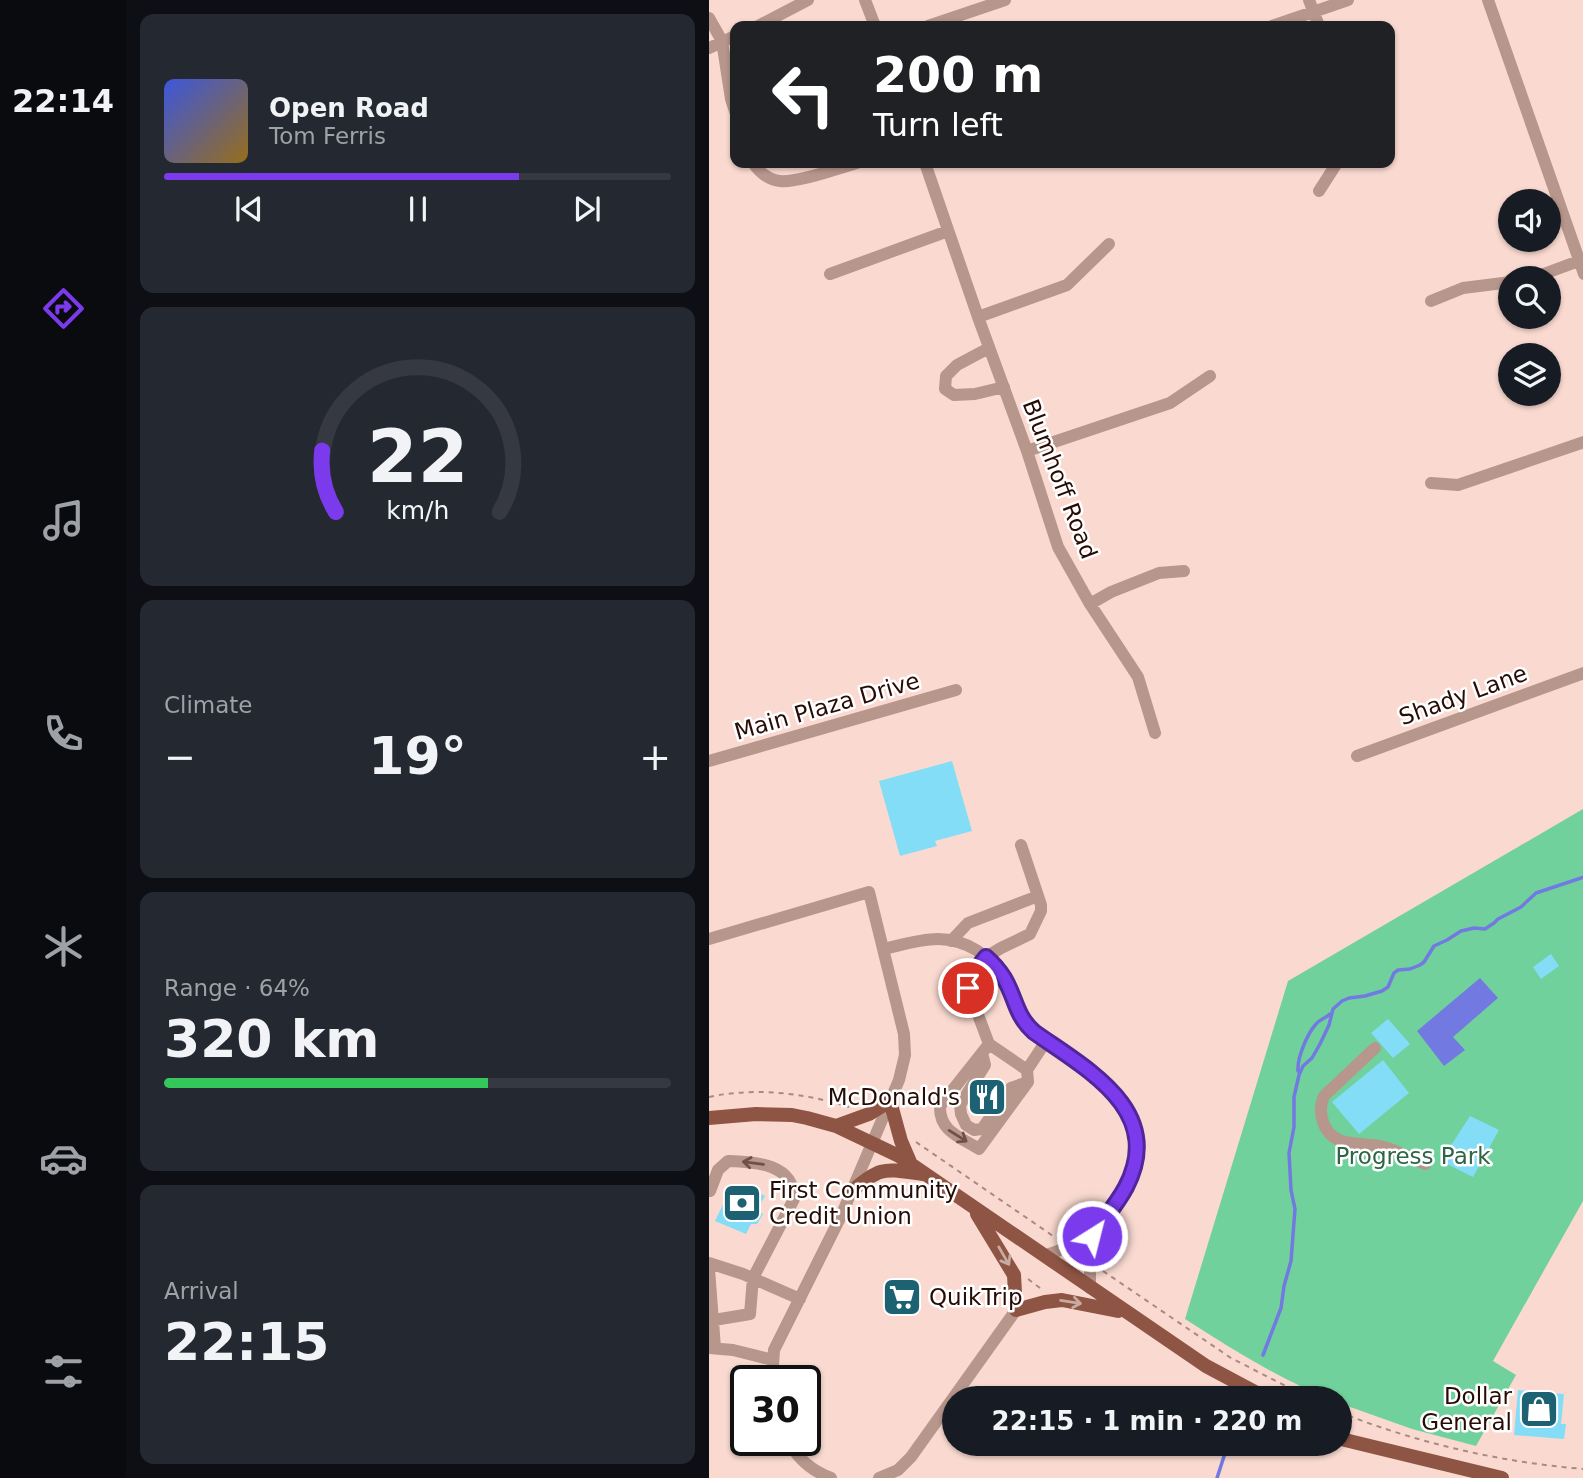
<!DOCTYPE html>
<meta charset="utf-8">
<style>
body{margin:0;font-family:"DejaVu Sans",sans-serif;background:#242831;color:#f1f3f6;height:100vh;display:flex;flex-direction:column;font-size:26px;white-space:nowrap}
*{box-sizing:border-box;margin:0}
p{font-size:23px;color:#9ea1a6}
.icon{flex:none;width:38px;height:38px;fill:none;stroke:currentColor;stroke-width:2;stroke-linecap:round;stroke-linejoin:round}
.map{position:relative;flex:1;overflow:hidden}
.side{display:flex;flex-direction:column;gap:14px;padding:14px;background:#0d0f14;width:583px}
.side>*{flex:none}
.banner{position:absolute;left:21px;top:21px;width:665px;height:147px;border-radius:14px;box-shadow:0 2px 5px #0004;background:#202124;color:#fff;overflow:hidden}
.fabs{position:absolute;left:789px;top:189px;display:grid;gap:14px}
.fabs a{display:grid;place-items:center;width:63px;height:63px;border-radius:50%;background:#171b24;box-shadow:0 2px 5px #0004;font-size:35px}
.speed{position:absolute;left:21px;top:1365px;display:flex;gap:14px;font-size:35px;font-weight:700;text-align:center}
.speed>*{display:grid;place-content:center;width:91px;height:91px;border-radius:50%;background:#171b24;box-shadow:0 2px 5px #0004;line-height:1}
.speed .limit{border:4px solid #111;border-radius:10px;background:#fff;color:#111}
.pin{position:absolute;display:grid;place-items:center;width:60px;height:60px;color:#fff;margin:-30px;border:4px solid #fff;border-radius:50%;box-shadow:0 2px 7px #0007}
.me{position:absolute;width:77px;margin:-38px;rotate:36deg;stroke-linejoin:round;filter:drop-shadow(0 0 5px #0008)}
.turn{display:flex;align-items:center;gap:24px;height:147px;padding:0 28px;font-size:32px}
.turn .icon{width:91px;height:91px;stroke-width:2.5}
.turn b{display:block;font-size:49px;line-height:60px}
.big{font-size:52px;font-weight:600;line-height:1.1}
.side .card{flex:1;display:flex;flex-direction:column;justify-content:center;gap:10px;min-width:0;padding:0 24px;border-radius:14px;background:#242831}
.side .dial{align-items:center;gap:0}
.dial svg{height:182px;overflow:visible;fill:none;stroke:#363941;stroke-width:7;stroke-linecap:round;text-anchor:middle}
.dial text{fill:#f1f3f6;stroke:none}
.song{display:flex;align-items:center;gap:21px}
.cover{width:84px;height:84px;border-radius:10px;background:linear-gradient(135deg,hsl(230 70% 55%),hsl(40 70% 35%))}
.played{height:7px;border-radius:4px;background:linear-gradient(90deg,#7c3aed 70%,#363941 70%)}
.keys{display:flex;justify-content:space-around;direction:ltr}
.heat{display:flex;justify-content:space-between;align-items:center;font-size:38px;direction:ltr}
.charge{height:10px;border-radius:5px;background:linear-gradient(90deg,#34c759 64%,#363941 0)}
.trip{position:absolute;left:233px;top:1386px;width:410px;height:70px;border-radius:35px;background:#171b24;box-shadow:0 2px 5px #0004;font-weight:600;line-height:70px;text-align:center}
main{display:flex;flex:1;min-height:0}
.dock{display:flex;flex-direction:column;width:126px;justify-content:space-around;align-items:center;background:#090b0e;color:#9ea1a6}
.dock .icon{width:49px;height:49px}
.dock .current{color:#7c3aed}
.dock b{font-size:32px;color:#f1f3f6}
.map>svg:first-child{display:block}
</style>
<main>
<nav class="dock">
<b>22:14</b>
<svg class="icon current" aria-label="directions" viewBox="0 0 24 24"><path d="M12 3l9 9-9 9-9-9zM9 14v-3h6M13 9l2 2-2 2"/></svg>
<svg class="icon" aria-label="music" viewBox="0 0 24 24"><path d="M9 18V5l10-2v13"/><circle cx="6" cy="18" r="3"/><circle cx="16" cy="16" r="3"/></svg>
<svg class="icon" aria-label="phone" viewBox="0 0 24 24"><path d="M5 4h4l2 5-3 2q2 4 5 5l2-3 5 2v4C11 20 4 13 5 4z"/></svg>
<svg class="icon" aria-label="climate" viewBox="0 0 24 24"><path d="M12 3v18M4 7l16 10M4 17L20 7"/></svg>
<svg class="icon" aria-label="car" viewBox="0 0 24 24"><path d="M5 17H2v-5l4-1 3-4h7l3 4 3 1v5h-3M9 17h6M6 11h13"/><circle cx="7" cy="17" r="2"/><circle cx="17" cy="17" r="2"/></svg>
<svg class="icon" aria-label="filters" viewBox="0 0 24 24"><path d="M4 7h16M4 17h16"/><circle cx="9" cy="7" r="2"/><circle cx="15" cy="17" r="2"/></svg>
</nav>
<section class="side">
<div class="card">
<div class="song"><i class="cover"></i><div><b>Open Road</b><p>Tom Ferris</p></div></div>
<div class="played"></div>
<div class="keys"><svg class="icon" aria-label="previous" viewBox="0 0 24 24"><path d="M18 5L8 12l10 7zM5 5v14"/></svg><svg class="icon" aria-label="pause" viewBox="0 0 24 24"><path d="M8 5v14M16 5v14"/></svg><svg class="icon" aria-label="next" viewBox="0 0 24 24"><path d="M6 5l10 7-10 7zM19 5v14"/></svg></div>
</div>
<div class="card dial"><svg viewBox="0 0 100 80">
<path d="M14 69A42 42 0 1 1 86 69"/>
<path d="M14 69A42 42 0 0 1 8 42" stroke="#7c3aed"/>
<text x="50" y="56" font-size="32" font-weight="700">22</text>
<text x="50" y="72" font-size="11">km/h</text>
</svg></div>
<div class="card"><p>Climate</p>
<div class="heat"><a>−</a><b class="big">19°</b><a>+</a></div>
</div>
<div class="card"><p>Range · 64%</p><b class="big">320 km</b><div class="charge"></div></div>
<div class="card"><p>Arrival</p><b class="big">22:15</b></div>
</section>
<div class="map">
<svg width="875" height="1478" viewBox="0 0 875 1478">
<rect width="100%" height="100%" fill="#fadad0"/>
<!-- green -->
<path fill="#71d19c" d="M874 809V1201L784 1361 807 1375 767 1446 703 1429 630 1403V1398C612 1398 596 1388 579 1380 543 1362 509 1340 476 1319L579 981Z"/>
<!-- water -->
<path fill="#727ae2" d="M771 978 789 998 744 1037 756 1050 735 1066 708 1031Z"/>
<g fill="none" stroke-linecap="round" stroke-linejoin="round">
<!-- stream -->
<path stroke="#727ae2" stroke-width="3.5" d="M589 1071C588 1058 598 1034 607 1024 611 1019 617 1018 621 1014
M554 1355 572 1308 575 1286 582 1261 586 1209 582 1190 580 1153 585 1127V1097L590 1075 594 1066 603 1058 611 1044 620 1025 624 1009 633 1001 640 998 656 996 673 991 679 987 685 973 689 970 701 969 711 965 715 962 725 946 738 940 752 931 765 928 776 929 785 923 789 919 812 907 827 893 875 877
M508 1478 519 1444"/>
</g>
<!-- building -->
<path fill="#83ddf7" d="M243 761 263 831 226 841 228 846 191 856 170 781Z
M842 954 850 966 832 979 824 967Z
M679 1019 701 1044 684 1058 662 1033Z
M674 1060 700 1093 650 1134 623 1102Z
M761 1116 790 1130 764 1177 732 1161Z
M24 1184 32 1186 33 1184 56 1196 48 1210 54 1214 48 1224H42L37 1234 6 1221Z
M809 1390 855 1394 852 1424H857L855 1439 805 1435Z"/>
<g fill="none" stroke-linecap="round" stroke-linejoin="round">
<!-- path -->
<path stroke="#a98a82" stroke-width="2" stroke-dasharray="5 5" stroke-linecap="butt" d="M0 1097C47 1087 95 1093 140 1107
M207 1142 347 1238
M394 1271 522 1358 600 1398
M319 1279 331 1288
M630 1412C708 1443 790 1462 875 1469"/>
<!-- minor -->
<path stroke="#b7968c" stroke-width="12" d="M156 0 166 26
M600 0 610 26
M779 0 875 274
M0 18 13 41 22 99 26 111
M49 26 99 0
M219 26 296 0
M563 26 639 0
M0 48 26 36
M44 163C50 172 60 180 71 181 89 183 130 168 148 163
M216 163 269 317 318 451 349 547 381 604 429 677 446 733
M610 191 628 163
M121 274 239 231
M824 278 875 259
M722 301 754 288 802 282
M269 317 358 285 400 244
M280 348 248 365 237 376 236 389 245 395 266 394 295 387
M318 451 461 403 501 376
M722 483 749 485 875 442
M381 604 402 592 450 573 475 571
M648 756 875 673
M0 761 247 690
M312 845 332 905V911L321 934 292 948 277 957 261 977 259 988 280 1044 318 1070
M0 939 160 892 195 1034 196 1055 190 1080 132 1216 65 1350 63 1381
M242 941 259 923 329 896
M175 949C192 945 211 939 229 939 256 939 284 956 296 980 307 1000 307 1015 325 1032 341 1044 357 1055 373 1067 386 1076 400 1085 410 1098 440 1138 427 1176 400 1212 394 1220 388 1232 380 1237 366 1246 350 1250 335 1256
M280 1044 231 1106C230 1131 251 1137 270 1149L319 1082 318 1070 337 1041
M666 1048 615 1096C611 1105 611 1113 614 1122 623 1148 648 1142 670 1146 686 1149 701 1158 716 1164
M273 1053 276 1065 251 1105 252 1114 257 1125 265 1130 273 1129 302 1088 319 1082
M1 1191 9 1170 19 1161C46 1162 85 1163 85 1199L44 1278 41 1314 5 1320
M0 1263 34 1274 91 1299
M0 1269 6 1348
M381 1288V1259L383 1236
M0 1348 24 1350 64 1360
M79 1440C88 1458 103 1471 122 1478
M170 1478 189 1470 202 1457 307 1310"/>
<!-- major -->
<path stroke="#8f5544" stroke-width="14" d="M0 1118 47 1114 83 1115 98 1118 127 1126 190 1156 497 1366 557 1398
M127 1126 160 1114 181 1101 192 1141 201 1162
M142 1192C172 1165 176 1169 214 1174
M268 1214 305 1275 307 1310 336 1302 353 1300 409 1311
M630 1437 636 1440 793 1478"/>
</g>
<!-- one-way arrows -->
<defs><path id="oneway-shaft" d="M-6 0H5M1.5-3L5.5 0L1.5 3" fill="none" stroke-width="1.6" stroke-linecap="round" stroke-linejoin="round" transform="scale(1.75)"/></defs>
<g stroke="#6f5148">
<use href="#oneway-shaft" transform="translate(249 1136) rotate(32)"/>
<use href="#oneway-shaft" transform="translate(44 1163) rotate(-172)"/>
</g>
<g stroke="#c7aaa2">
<use href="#oneway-shaft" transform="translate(295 1256) rotate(60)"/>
<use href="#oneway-shaft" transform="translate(362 1302) rotate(9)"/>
</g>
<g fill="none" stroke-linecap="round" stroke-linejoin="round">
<!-- route casing -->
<g stroke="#51269a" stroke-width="18">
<path id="route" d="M259 988 261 977 277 957C284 963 290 970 295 978 307 998 306 1015 325 1032 377 1069 457 1110 417 1187 408 1204 394 1220 383 1236"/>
</g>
<!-- route -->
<use href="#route" stroke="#7c3aed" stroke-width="12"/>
</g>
<!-- icons -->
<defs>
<g id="restaurant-square" transform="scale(2.0125)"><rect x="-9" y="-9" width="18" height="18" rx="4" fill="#1c6273" stroke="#fff"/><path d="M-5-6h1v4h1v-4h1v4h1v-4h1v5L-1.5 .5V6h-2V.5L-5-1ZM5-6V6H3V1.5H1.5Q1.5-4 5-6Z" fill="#fff"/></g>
<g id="bank-square" transform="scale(2.0125)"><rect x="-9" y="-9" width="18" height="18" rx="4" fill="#1c6273" stroke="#fff"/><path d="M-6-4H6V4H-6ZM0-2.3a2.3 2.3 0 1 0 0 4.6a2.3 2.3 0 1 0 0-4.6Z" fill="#fff"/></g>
<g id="supermarket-square" transform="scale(2.0125)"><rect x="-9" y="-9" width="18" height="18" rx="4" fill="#1c6273" stroke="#fff"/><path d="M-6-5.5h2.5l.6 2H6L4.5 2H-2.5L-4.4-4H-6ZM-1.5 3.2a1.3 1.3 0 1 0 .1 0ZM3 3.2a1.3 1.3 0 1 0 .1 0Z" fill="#fff"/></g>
<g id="shop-square" transform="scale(2.0125)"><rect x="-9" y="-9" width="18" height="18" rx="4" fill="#1c6273" stroke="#fff"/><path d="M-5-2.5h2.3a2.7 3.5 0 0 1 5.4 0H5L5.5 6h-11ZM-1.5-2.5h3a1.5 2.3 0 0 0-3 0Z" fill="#fff"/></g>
</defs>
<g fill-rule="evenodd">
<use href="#restaurant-square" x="278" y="1097"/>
<use href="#bank-square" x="33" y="1203"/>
<use href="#supermarket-square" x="193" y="1297"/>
<use href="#shop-square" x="830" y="1409"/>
</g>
<g text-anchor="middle" stroke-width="5" stroke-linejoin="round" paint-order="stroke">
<!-- street labels -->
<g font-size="23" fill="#270c05" stroke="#fff">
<text transform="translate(351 479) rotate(69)" y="8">Blumhoff Road</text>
<text transform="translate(754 695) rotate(-20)" y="8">Shady Lane</text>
<text transform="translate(118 706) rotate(-16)" y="8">Main Plaza Drive</text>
</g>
<!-- poi labels -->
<g font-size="23" fill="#270c05" stroke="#fff" text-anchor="end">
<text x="251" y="1105">McDonald's</text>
<text x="60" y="1198" text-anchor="start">First Community<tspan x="60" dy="26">Credit Union</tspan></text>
<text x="220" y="1305" text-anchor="start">QuikTrip</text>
<text x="803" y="1404">Dollar<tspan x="803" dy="26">General</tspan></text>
</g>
<!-- park labels -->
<g font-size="23" fill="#2f6447" stroke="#fff">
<text x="704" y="1164">Progress Park</text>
</g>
</g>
</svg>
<div class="fabs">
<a><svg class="icon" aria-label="sound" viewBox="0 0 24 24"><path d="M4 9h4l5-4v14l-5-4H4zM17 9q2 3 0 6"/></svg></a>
<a><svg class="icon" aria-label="search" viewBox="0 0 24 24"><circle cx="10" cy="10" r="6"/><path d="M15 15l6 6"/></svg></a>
<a><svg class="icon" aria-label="layers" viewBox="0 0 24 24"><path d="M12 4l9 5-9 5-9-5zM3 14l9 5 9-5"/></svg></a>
</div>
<div class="speed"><div class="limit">30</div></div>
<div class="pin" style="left:259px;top:988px;background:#d93025"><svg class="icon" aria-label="arrive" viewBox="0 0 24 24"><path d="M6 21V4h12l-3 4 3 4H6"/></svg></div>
<svg class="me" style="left:383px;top:1236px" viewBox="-20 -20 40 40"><circle r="17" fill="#7c3aed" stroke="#fff" stroke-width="3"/><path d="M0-11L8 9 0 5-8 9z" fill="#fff"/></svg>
<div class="trip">22:15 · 1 min · 220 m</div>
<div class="banner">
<div class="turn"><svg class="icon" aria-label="left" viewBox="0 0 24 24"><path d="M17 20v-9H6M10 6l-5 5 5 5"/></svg><div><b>200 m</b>Turn left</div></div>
</div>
</div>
</main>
